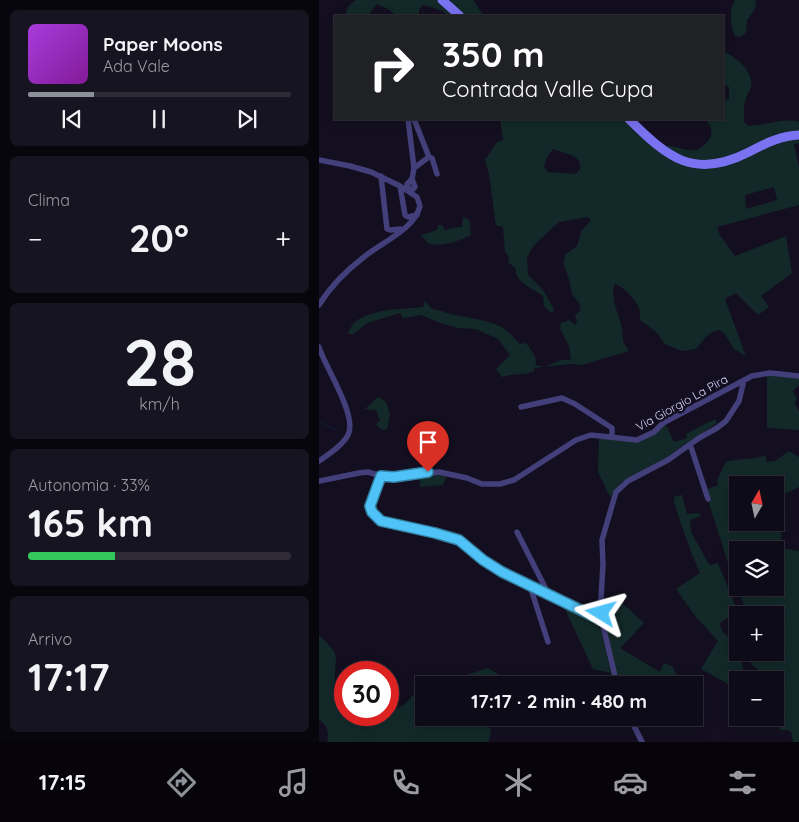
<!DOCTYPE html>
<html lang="it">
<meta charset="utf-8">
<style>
body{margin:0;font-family:Quicksand,sans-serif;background:#171421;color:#f1f3f6;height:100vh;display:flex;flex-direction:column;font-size:19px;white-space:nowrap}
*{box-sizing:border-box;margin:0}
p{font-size:16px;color:#9b9ba2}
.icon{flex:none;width:28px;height:28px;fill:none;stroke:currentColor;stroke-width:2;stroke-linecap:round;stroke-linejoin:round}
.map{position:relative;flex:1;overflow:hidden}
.panel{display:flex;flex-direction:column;gap:10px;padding:10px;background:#08060d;width:319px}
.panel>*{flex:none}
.hud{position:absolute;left:15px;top:15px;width:390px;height:105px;border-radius:0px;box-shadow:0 2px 12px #0003,0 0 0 1px #2e2b37;background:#202124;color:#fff;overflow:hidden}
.needle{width:32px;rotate:9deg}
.tools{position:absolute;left:410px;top:476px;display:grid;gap:10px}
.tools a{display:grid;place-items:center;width:55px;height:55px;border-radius:0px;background:#0e0b18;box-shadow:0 2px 12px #0003,0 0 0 1px #2e2b37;font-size:25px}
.speed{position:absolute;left:15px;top:661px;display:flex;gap:10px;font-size:25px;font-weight:700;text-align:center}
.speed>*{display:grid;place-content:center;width:65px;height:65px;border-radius:50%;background:#0e0b18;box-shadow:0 2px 12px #0003,0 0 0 1px #2e2b37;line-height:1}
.speed .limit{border:8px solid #d22;background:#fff;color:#111}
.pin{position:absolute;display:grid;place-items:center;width:42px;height:42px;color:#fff;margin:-51px -21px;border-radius:50% 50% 50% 0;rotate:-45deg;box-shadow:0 0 5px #0007}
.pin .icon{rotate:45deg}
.me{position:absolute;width:55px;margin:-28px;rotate:278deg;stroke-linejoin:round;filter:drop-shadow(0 0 4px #0008)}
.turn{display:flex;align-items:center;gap:18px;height:105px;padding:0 25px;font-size:22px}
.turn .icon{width:65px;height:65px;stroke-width:2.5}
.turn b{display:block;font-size:35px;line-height:42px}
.big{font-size:38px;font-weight:700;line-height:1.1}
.panel .tile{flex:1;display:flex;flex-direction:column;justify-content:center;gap:8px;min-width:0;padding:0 18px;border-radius:8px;background:#171421}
.panel .dial{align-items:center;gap:0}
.dial b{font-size:65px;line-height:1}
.song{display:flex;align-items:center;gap:15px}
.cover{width:60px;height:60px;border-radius:8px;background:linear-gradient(135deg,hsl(280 70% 55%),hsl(290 70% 35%))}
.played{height:5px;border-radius:2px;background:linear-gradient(90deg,#8c9099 25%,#2e2b37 25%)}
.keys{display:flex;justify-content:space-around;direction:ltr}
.heat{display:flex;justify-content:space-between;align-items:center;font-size:28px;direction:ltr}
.charge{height:8px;border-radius:4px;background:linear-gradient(90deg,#34c759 33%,#2e2b37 0)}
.trip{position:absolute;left:96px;top:676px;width:288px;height:50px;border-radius:0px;background:#0e0b18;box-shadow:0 2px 12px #0003,0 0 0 1px #2e2b37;font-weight:700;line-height:50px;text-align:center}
.tab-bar{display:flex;height:80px;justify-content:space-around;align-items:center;background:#06040a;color:#9b9ba2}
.tab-bar .icon{width:35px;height:35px}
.tab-bar .selected{color:#8c9099}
.tab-bar b{font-size:22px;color:#f1f3f6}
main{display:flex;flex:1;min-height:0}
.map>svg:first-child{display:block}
</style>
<main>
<section class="panel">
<div class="tile">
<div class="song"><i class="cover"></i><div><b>Paper Moons</b><p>Ada Vale</p></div></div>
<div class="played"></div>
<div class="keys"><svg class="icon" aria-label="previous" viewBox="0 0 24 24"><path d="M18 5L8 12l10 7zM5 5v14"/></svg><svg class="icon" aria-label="pause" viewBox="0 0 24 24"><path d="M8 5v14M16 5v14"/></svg><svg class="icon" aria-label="next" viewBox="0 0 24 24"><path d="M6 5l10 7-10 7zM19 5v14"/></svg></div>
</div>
<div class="tile"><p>Clima</p>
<div class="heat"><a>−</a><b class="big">20°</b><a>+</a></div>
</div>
<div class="tile dial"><b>28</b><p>km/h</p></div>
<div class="tile"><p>Autonomia · 33%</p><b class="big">165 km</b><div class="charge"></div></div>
<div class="tile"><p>Arrivo</p><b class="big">17:17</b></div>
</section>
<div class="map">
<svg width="481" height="742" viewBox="0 0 481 742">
<rect width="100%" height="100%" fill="#130f20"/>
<!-- green -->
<path fill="#132929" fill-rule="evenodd" d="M37 0H154L165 16H131L121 10 104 5 100 9V16H78L69 9 58 4 48 16H27C26 9 31 4 37 0Z
M416 0H437L436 9 428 20 427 32 422 37 416 36C411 25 410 11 416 0Z
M404 51C416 57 435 70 432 87 431 90 428 94 427 98 424 105 425 114 425 122L429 126C446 126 464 117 480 122V143L475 144 480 168V205L398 227 401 235 416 256 467 236 473 273 442 296 450 307 439 315 417 293 406 299 427 356 415 349 405 333 400 330C387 333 385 340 377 349L363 351 346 344 337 332 321 320C321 317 321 311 320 308 316 299 305 287 296 284L294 289 295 302 303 328 304 342 310 351 263 365 250 364 216 368 215 371C204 376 193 373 183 377L177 369 191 355 179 339 157 329 139 328 124 324 102 315 84 318 81 313 48 323 35 334H29C36 307 83 310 104 307L106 301 113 309C122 310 128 314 136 315 154 319 175 320 190 332 194 336 197 341 201 344L207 343 216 356 217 365 225 367 242 360H252L250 346 241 329 242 323 250 320 256 325 258 321 256 316 261 310V304L253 294 250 279 245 265V260L247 254 258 246 263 230 272 220 269 217 240 222 216 244 211 251 208 259 209 275 224 290 235 309 234 312H231L225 306 224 296C215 289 195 282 197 269L189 262 190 257 186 252 184 227 177 225 170 174 166 160 178 142 184 140 181 119H309L337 148C354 141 362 152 377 150 381 149 384 146 387 143 396 135 393 127 386 119H404V100L410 99V87L404 85ZM234 149 255 156 261 162V169L257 174 229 172 225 167 228 157ZM455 187 458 200 427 209 426 195Z
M144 217 149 219 151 223 152 235C138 242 125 246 110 244L102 235 118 230 119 225H123L126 230 138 227H143Z
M448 374 480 378V385L474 391 478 399 475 403 480 411V430L448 428Z
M59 397 67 402 71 414 68 429C63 431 60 428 57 424L61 421 57 410 46 409Z
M396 419 398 423 359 449 347 458 302 483 291 497 279 472 280 437 318 441 346 423 355 442 368 438 367 434Z
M470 451 480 457V487L459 497 467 515 461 517 467 531 462 532 463 548 480 551V742H474L472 732 468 730H460L461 726 466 722C454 713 453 706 462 693L456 691V680H419L418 689 382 669 399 641 377 617 357 589 381 573 372 552 355 503V498L357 496 363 495 368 514 380 513 382 516 371 520 372 532 388 561 391 565 399 563 420 615 419 618C413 614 405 619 401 624L403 631 415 642 419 635V649H417L424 666 423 678H433L439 676V670L433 665 427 653 456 652V615H429L413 576 386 490 399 485 398 480 407 462C421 458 434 460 447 455V462L456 461ZM419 485H456V522H419ZM419 550H456V588H419Z
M101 475H128L124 485 101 487Z
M284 598 294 606 299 601 310 609 325 623 301 648 341 672 345 663 353 666 358 675 354 684 358 685H301C291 657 285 628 284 598Z
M244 605 278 621 281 626 292 673 274 669Z
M0 635 15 651 17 658 15 694 26 709V715H30L35 721C49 726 52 724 63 715H69V711C73 710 77 709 81 707 92 702 97 688 106 680H109L111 684 105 685V718H167L168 726 172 729 170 742H8C11 734 8 724 0 720Z
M169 668 179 674 191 685H139L147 675Z"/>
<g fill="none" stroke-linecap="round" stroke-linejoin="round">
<!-- stream -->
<path stroke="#0e1d3a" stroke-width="1" d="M0 422 19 430"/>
<!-- street -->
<path stroke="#433f7a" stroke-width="5.5" d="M89 119 95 168 93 179 96 187 91 192 88 184 93 179
M110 157 113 158 118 174
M0 160 31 166 52 172 81 186 98 197 101 206C95 230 63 242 45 257 28 270 11 287 0 305
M95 168 110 157 95 119
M62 176 68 229 71 230 82 229
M81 186 86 215 89 217 98 215
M0 347C6 367 39 416 29 435 23 446 10 454 0 461
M202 407 243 398 256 404 293 428V437
M371 444 389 499
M62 476 51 506 53 512 62 521 116 533 140 540 164 560 183 572 283 621
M0 481 40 473 49 472 62 476 75 477 120 472 148 478 163 484H181L195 480 257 440 272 435 318 440 335 432 344 423 433 376 451 373 481 376
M198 532 230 595
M211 586 229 642
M298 685 283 621 282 599 284 564 283 540 297 492 309 481 349 460 380 438 398 428 407 421 420 401 425 380
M311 718 323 742"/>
<!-- secondary -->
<path stroke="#7a73f1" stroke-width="9" d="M123 0 141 16
M310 119C349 158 375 180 430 152 445 144 463 135 481 135"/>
</g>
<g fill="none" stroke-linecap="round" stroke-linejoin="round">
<!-- route casing -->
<g stroke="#337fa1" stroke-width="12">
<path id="route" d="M109 472 75 477 62 476 51 506 53 512 62 521 116 533 140 540 164 560 183 572 276 617 282 613"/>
</g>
<!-- route -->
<use href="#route" stroke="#4fc3f7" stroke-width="9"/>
</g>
<g text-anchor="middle" stroke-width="5" stroke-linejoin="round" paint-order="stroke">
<!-- street labels -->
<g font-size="12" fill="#d8d3fb" stroke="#130f20">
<text transform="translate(363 403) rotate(-29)" y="4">Via Giorgio La Pira</text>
</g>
</g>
</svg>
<div class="tools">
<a><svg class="needle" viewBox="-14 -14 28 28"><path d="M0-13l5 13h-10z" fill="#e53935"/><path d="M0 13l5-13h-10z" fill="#9b9ba2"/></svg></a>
<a><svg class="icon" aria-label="layers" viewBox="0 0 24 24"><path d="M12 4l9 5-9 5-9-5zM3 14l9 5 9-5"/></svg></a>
<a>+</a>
<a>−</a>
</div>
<div class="speed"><div class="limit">30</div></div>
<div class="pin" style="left:109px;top:472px;background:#d93025"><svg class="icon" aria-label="arrive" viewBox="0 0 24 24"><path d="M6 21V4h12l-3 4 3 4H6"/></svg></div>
<svg class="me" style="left:282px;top:613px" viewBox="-20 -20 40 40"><path d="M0-17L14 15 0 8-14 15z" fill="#4fc3f7" stroke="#fff" stroke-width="4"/></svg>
<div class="trip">17:17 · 2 min · 480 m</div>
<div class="hud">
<div class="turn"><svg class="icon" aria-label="right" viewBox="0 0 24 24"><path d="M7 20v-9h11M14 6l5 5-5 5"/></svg><div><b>350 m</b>Contrada Valle Cupa</div></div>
</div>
</div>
</main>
<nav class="tab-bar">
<b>17:15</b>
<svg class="icon selected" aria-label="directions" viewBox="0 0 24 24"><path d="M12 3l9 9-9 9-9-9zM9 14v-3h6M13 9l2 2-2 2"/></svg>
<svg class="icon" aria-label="music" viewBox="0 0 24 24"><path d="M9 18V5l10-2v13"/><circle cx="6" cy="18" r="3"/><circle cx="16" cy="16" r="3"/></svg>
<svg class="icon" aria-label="phone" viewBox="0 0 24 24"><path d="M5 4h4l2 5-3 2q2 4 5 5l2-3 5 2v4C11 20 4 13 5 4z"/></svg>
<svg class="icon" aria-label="climate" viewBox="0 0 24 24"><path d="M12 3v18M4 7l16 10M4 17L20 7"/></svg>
<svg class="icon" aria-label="car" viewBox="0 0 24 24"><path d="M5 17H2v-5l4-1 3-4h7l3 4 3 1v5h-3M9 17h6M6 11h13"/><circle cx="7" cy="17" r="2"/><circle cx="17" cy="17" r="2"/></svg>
<svg class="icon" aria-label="filters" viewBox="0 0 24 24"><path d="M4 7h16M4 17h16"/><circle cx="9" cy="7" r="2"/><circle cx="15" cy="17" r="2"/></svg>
</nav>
